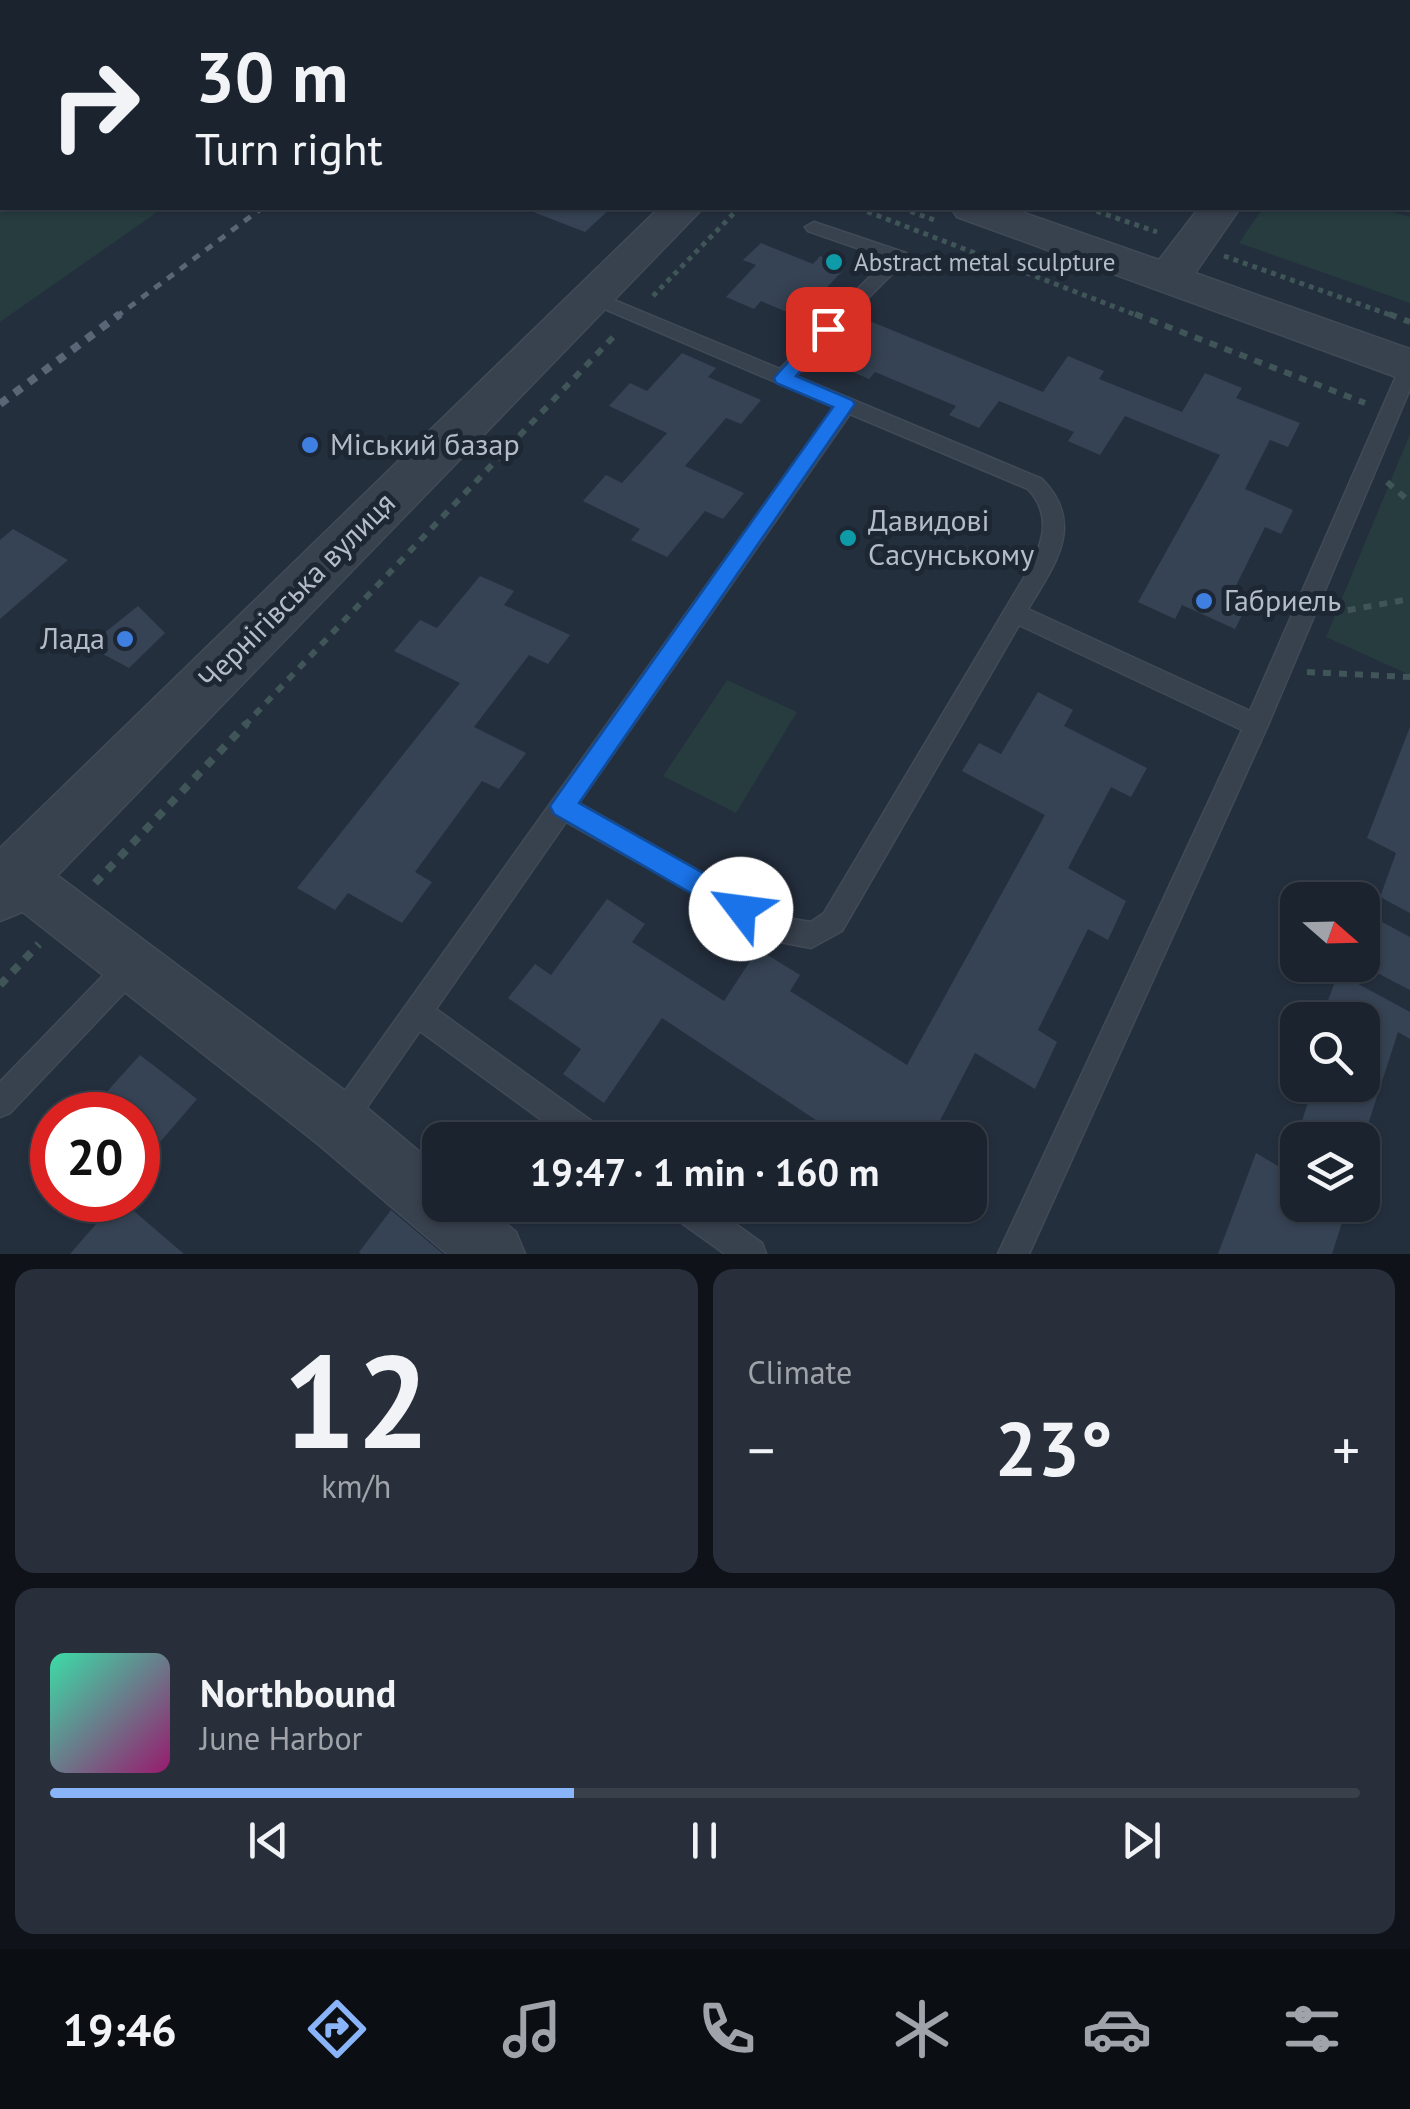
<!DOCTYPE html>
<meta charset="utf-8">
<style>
body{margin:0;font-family:"PT Sans",sans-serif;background:#282f3a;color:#f1f3f6;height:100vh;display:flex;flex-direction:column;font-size:38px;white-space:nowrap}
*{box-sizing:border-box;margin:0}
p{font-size:32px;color:#a0a4aa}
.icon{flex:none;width:55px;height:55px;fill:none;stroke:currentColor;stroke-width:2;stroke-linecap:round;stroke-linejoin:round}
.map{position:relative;height:1254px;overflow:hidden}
.details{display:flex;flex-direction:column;gap:15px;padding:15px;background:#0f1319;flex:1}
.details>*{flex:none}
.top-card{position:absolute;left:0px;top:0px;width:1410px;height:210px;box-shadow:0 2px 8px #0004,0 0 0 2px #39404a;background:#1b232e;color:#f1f3f6;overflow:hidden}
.needle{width:65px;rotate:110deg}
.controls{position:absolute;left:1280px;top:882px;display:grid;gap:20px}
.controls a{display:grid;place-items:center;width:100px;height:100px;border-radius:20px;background:#1b232e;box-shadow:0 2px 8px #0004,0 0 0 2px #39404a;font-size:50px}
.speed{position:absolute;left:30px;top:1092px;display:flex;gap:20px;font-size:50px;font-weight:700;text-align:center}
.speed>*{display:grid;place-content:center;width:130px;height:130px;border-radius:50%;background:#1b232e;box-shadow:0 2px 8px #0004,0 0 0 2px #39404a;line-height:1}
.speed .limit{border:15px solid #d22;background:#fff;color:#111}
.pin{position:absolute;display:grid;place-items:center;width:85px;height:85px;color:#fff;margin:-42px;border-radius:20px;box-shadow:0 5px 15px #0006}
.me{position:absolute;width:110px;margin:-55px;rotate:300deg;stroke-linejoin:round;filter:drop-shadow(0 0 8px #0008)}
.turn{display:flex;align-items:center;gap:35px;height:210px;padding:0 30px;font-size:45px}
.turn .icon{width:130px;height:130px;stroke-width:2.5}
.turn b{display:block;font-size:70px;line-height:85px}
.big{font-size:75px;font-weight:800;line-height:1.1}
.details .tile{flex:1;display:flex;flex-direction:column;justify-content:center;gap:15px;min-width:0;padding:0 35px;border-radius:20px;background:#282f3a}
.details .dial{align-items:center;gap:0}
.dial b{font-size:130px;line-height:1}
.song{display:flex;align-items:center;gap:30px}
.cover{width:120px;height:120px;border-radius:15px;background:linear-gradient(135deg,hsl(160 70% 55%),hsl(320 70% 35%))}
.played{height:10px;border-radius:5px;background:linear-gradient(90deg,#8ab4f8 40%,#39404a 40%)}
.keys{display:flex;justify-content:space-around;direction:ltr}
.heat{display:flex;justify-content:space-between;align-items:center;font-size:55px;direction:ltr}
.details .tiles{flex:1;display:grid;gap:15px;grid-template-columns:1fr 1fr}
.tile:last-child{grid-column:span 2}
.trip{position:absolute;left:422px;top:1122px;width:565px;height:100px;border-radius:20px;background:#1b232e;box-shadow:0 2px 8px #0004,0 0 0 2px #39404a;font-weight:800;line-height:100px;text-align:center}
.dock{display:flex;height:160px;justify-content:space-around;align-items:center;background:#0b0e12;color:#a0a4aa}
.dock .icon{width:70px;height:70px}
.dock .on{color:#8ab4f8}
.dock b{font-size:45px;color:#f1f3f6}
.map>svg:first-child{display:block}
</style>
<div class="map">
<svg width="1410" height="1254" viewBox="0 0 1410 1254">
<rect width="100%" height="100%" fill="#242f3e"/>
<!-- green -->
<path fill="#263c3f" d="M0 0H371L374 2H2V208H163L0 322Z
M1263 208H1380L1410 217V303L1239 243Z
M1410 434V675L1326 637Z
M727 680 797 712 736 813 663 776Z"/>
<!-- building -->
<path fill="#364354" d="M523 208H611L585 232Z
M761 243 813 264 820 256 846 267 816 299 1043 392 1068 356 1104 371 1099 379 1182 412 1205 373 1242 388 1236 398 1300 423 1288 447 1270 440 1245 489 1293 510 1281 534 1265 527 1232 594 1249 601 1235 629 1182 605 1175 619 1138 602 1220 455 1125 416 1100 455 1068 441 1074 432 999 401 979 428 949 415 956 406 875 372 869 379 839 366 860 343 761 301 754 309 726 297 756 265 743 260Z
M682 353 716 368 708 377 761 400 741 424 726 418 685 466 744 493 723 519 705 511 667 557 631 540 640 529 583 501 606 475 622 483 667 433 609 406 630 383 647 391Z
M13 529 68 560 0 619V540Z
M480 576 514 591 504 605 570 635 548 664 529 655 474 727 526 753 499 789 482 781 415 872 432 882 402 923 348 893 335 910 297 888 460 683 394 651 420 620 437 628Z
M138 606 165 633 129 668 88 646Z
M1038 692 1073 710 1064 726 1147 768 1131 797 1111 787 1068 868 1126 901 1108 940 1088 929 1038 1030 1057 1042 1035 1089 975 1053 933 1134 941 1140H846L662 1018 604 1103 563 1074 581 1049 508 998 535 964 551 975 607 899 645 924 632 942 724 1001 758 949 800 975 790 991 907 1065 1045 815 962 771 979 743 1001 754Z
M1410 727V913L1380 897 1396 853 1367 838Z
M1369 915 1410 937V990L1362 965V932Z
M1338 973 1410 1012V1039L1398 1032 1363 1140H1315L1299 1131 1308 1102 1294 1094 1298 1085H1362V1020H1321Z
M140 1055 197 1099 143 1162 138 1158V1115H86Z
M1256 1153 1298 1178V1205L1347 1207 1332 1254H1218Z
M117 1200H121L184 1254H70Z
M391 1210 443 1254H361L359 1252Z"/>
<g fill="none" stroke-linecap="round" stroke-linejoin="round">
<!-- service casing -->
<g stroke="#414a57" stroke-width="3">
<path id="service" d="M1408 82 1410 83V93L1408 92Z
M814 222 906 253 909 257 851 315H839V307L888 259 808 231 805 227Z
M592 291 780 369 821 325H835V333L796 376 1042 479C1086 524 1055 564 1028 609L1250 711 1400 367 1410 360V389L1268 725 1029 1254H998L1242 730 1019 625 842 931 811 948 780 942 566 822 436 1009 604 1130 609 1140H569L420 1031 349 1133 339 1138 329 1133 324 1123 329 1113 834 407 586 301 583 297ZM850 414 1028 489C1054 517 1042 546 1025 576L824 913 811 922 780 917 579 803Z
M132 952 142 956 145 965 142 974 10 1113 0 1117V1082L122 956Z
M668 1205H709L762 1243 766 1254H725L672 1216Z"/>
</g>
<!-- minor casing -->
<g stroke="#414a57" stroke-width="3">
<path id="minor" d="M16 851 34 858 360 1102 440 1169V1205H483L516 1232 525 1254H447L318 1144 0 894V857Z"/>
</g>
<!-- tertiary casing -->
<g stroke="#414a57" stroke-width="3">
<path id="tertiary" d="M659 208H703L22 912 0 921V848Z
M951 208H1010L1159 260 1199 208H1240L1195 273 1410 349V382L957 217Z"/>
</g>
<!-- path-far2 -->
<path stroke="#3f5557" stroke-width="5" stroke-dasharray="5 5" stroke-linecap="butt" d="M1408 10 1410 6
M858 208 1141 317
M901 208 937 221
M1087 208 1157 232
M1401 208 1410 210
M1224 256 1396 317
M653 296 739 208"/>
<!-- path-far1 -->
<path stroke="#3f5557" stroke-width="6" stroke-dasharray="8 8" stroke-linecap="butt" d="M1135 314 1365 403
M1389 314 1410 322
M1387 482 1410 502
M1332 613 1410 599
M1307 672 1410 677
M244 726 616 334"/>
<!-- path -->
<path stroke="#3f5557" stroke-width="8" stroke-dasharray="9 9" stroke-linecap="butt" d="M95 883 247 723
M0 985 39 944"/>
<!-- service -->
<use href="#service" fill="#38414e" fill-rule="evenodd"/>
<!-- minor -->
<use href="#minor" fill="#38414e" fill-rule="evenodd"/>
<!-- tertiary -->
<use href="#tertiary" fill="#38414e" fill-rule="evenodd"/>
<!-- rail-far1 -->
<path stroke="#5a6575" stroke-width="5" stroke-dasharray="8 8" stroke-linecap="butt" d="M116 317 262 208"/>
<!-- rail -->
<path stroke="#5a6575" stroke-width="8" stroke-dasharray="9 9" stroke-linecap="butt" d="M0 404 120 314"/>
</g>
<!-- route -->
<path fill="#1a73e8" stroke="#114b97" stroke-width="2.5" d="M828 323 837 329 796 376 852 400 855 404 579 803 751 900 755 909 751 918 741 922 554 814 550 806 833 407 776 383 774 378 821 325Z"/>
<!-- markers -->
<g fill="#0f9aa8" stroke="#1d2633" stroke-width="4">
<circle cx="834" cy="262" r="10"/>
<circle cx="848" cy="538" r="10"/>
</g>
<g fill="#3f7fe0" stroke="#1d2633" stroke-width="4">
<circle cx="310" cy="445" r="10"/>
<circle cx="1204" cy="601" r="10"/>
<circle cx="125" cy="639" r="10"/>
</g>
<g text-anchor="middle" stroke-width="10" stroke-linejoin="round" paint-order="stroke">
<!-- far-poi labels -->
<g font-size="25" fill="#b4bcc9" stroke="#1d2633" text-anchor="start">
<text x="854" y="271">Abstract metal sculpture</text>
</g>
<!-- poi labels -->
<g font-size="30" fill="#b4bcc9" stroke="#1d2633" text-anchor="start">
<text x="330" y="455">Міський базар</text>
<text x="868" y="531">Давидові<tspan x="868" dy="34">Сасунському</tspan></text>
<text x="1224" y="611">Габриель</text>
<text x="105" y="649" text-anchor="end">Лада</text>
</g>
<!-- street labels -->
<g font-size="30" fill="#b4bcc9" stroke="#1d2633">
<text transform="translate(297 591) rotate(-45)" y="10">Чернігівська вулиця</text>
</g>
</g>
</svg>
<div class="controls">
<a><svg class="needle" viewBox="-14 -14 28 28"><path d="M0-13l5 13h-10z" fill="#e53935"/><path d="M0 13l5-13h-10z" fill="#a0a4aa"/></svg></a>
<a><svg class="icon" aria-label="search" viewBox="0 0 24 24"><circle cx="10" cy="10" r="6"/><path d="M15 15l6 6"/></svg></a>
<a><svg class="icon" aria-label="layers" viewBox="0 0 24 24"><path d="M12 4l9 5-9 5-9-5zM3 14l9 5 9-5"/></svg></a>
</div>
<div class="speed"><div class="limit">20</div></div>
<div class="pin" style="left:828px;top:329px;background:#d93025"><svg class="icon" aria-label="arrive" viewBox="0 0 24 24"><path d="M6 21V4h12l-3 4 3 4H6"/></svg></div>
<svg class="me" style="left:741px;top:909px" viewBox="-20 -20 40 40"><circle r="19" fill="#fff"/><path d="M0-13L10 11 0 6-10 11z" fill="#1a73e8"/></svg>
<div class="trip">19:47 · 1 min · 160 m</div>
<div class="top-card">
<div class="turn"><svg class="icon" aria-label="right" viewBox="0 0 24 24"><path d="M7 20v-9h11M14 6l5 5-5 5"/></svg><div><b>30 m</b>Turn right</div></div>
</div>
</div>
<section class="details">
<div class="tiles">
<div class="tile dial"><b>12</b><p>km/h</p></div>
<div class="tile"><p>Climate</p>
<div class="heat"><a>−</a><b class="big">23°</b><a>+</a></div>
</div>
<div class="tile">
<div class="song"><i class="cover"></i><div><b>Northbound</b><p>June Harbor</p></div></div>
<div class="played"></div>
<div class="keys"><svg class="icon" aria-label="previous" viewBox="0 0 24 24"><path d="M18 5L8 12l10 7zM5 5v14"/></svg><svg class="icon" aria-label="pause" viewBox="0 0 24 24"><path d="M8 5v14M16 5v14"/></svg><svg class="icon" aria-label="next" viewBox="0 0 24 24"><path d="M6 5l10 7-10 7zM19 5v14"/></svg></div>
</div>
</div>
</section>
<nav class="dock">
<b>19:46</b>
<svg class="icon on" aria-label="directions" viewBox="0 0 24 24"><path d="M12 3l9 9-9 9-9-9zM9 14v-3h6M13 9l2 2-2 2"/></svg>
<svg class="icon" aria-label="music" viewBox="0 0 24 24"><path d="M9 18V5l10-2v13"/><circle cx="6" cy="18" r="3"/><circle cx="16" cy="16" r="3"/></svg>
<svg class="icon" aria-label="phone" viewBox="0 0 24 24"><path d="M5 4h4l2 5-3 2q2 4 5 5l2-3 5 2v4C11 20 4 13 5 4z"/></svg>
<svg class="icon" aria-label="climate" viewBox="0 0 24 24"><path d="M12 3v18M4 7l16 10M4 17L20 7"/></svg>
<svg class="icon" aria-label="car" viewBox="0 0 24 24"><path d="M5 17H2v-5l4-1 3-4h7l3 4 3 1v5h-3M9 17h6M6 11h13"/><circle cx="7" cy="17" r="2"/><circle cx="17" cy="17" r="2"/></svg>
<svg class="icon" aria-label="filters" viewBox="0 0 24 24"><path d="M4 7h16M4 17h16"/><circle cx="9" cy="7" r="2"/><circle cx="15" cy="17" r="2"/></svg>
</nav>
